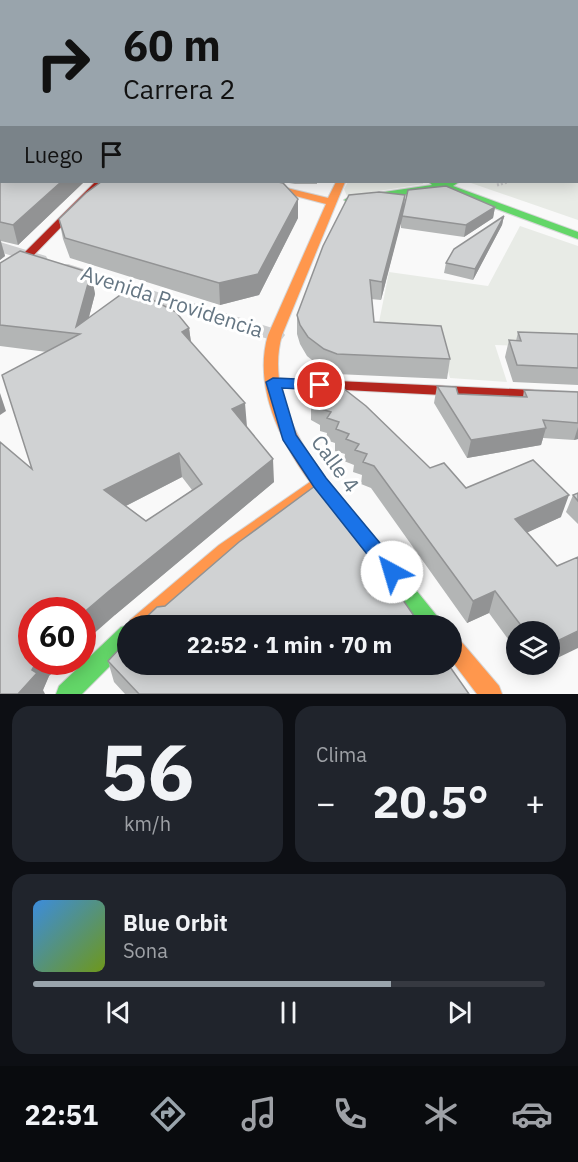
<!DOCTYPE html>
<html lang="es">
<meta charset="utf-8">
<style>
body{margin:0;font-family:"IBM Plex Sans",sans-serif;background:#20242c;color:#f1f3f6;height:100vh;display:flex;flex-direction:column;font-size:22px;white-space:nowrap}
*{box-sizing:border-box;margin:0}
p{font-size:20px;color:#9ea1a6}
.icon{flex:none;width:33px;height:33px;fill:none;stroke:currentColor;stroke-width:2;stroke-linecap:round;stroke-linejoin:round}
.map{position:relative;height:694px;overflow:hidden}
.details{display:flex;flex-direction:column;gap:12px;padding:12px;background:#0d0f14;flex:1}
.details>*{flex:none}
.banner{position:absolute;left:0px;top:0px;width:579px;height:183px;box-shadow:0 3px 15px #0003;background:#99a4ac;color:#111;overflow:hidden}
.fabs{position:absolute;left:506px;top:621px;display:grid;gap:12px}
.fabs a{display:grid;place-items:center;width:54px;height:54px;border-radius:50%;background:#171b24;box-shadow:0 3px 15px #0003;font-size:30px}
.speed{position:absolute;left:18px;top:597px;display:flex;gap:12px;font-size:30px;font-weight:700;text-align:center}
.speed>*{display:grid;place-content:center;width:78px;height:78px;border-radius:50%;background:#171b24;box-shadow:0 3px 15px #0003;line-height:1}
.speed .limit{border:9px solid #d22;background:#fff;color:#111}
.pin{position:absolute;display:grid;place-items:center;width:51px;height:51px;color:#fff;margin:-26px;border:3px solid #fff;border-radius:50%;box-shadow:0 2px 6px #0007}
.me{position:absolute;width:66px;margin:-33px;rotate:321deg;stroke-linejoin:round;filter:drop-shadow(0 0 4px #0008)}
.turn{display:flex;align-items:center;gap:21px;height:126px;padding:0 24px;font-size:27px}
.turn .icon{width:78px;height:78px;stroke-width:2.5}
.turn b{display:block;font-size:42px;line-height:51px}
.then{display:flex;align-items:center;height:57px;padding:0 24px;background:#0003;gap:12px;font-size:22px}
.big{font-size:45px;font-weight:800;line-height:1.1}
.details .widget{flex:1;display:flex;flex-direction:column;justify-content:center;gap:9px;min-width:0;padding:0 21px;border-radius:18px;background:#20242c}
.details .dial{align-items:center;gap:0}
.dial b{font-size:78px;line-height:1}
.song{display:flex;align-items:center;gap:18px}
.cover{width:72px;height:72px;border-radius:9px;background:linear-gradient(135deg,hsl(210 70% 55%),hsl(80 70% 35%))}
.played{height:6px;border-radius:3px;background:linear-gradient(90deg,#99a4ac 70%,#363941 70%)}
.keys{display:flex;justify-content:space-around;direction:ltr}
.heat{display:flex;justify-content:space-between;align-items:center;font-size:33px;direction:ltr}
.details .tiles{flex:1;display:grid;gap:12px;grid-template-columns:1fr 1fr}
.widget:last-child{grid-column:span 2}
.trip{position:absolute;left:117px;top:615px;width:345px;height:60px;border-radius:30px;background:#171b24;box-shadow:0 3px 15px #0003;font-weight:800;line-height:60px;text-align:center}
.dock{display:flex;height:96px;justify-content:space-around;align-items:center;background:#090b0e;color:#9ea1a6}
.dock .icon{width:42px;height:42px}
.dock .current{color:#99a4ac}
.dock b{font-size:27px;color:#f1f3f6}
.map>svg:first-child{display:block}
</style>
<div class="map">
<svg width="578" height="694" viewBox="0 0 578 694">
<rect width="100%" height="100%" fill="#f9f9f9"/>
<!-- green -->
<path fill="#e8ebe6" d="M578 148V220L468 182H578Z
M348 182H423V184L347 196 344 189Z
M520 226 578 246V348L495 345 507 382 450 378 440 344 378 327 389 272 488 286Z"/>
<!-- water -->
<path fill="#ced6d9" d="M240 0H578V144V2Z"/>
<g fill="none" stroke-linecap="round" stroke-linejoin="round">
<!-- ferry -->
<path stroke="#60757c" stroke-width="1.5" stroke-dasharray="3 3" stroke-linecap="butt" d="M339 2 343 0
M440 2 449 0
M558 2 566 0"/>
<!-- fast casing -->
<g stroke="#d5d6d7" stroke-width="2">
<path id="fast" d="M0 65H2L0 70Z
M429 182H459L453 186 578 232V239L443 189 349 203 344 200 349 197 432 185Z
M323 481 329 482 445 626H422L317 492 315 487 317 482Z
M128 625 130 626H128V648L82 694H56L59 686 121 627Z"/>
</g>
<!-- slow casing -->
<g stroke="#d5d6d7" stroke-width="2">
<path id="slow" d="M249 182H262L328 198 336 182H345L282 335C270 377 287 421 310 456 317 466 325 476 331 487L329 492H319L231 555 152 626 128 627 130 620 219 545 310 482C280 441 253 386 268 335L326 204 250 184Z
M452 636 459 639 499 686 502 694H477L452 661Z"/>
</g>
<!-- jam casing -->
<g stroke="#d5d6d7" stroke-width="2">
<path id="jam" d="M95 182H105L31 258 0 280V270L23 254Z
M273 378 578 392V402L268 386 266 383Z"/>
</g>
<!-- path -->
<path stroke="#cbcccd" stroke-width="3" stroke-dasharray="2 2" stroke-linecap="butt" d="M497 185 508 182"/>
<!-- street -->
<path fill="#cecfd0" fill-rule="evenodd" d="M0 242 46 256 48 260 40 265 0 252Z
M68 264 282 331 285 335 282 339H268L62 273 60 269 62 265Z"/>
<!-- fast -->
<use href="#fast" fill="#63d668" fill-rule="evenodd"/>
<!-- slow -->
<use href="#slow" fill="#ff974d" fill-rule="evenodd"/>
<!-- jam -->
<use href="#jam" fill="#b3261e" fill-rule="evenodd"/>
</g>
<!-- wall -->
<path fill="#b3b5b5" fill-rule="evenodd" d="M0 0H206V2H2V12H0Z
M0 100 2 182H84L18 245 1 241 5 256 0 260Z
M283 182H317V184H295Z
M405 195 404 205 495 207 493 218 464 237 401 228V221L381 300 371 299 374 322 450 359 447 379 336 374 323 369 307 356 300 344 297 334V315Z
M298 199V218L259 295 220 305 70 258 63 239 59 219Z
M504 216 502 225 473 280 444 273 446 263Z
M0 263 91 273 95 294 89 317 189 328 191 342 247 427 274 482 115 615 32 610 49 676 43 690 0 694 32 469 47 352 0 346ZM182 477 192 490 146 521 126 506Z
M518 332 578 334V385L513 382 505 357 509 340 516 341Z
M317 383 430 468 466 488 561 517 527 532 549 632H516V650L489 613 467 623 371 488 361 484 362 475 353 472 354 465 344 461 345 454 335 451V443L326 440 327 433 320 431V425L311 420V399Z
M437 386 458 394 523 397 524 390 578 392V439L574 440 543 438 541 445 467 458 434 403Z
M578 493V524L566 512 573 495Z
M108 661 469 694H125L114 682Z
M527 664H543L531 671Z"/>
<!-- shaded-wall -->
<path fill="#929394" d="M0 0H42V2H2V12H0Z
M0 42 2 43V57H0Z
M61 182H84L18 245 13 225Z
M405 195 404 212 381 300 382 282Z
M298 199V218L259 295 220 305 219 283Z
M495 207 493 218 464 237 466 225Z
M504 216 502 225 473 280 475 269Z
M0 239 5 256 0 260Z
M91 273 95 294 82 343 80 334 76 327Z
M189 328 192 350 182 332Z
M0 393 6 411 0 415Z
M245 403 247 427 232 409Z
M578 427V439L574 440Z
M546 428 541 445 467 458 471 440Z
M179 453 182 477 110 514 104 490Z
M273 459 274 482 115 615 82 644V614L109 591Z
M569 495 561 517 509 541 515 519Z
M495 591 489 613 467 623 473 601Z
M578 631V648L549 662V645Z
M36 662H65L49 676 43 690 45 694H18L32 670Z
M533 664H543L531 671Z"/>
<!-- building -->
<path fill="#d0d2d3" stroke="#929394" stroke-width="1.5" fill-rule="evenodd" d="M59 0H206V2H60Z
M0 18 2 20V43L1 42H0Z
M0 100H2V182H61L13 225 0 222Z
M101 182H278L283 183 298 199 258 274 219 283 65 238 59 219 86 193Z
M446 186 495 207 466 225 402 216 408 190Z
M379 192 405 195 382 282 370 280 374 322 441 326 450 359 337 354 324 349 308 337 300 325 297 315 323 246 349 195Z
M504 216 475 269 446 263 454 249Z
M20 251 91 273 76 327 130 288 176 312 189 328 182 332 245 403 232 409 273 459 109 591 82 614V610H32V662H36L32 670 37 673 18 694H0V442L32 469 2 375 80 334 0 325V263ZM179 453 202 484 146 521 104 490Z
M518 332 578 334V368L517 365 509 340 521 341Z
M317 383 339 385 366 406 430 468 444 463 466 488 533 460 569 495 515 519 557 566 578 557V631L549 645V632H526L495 591 473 601 374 466 363 462 367 454 355 450 359 444 346 439 349 434 336 429 339 422 327 418 331 412 321 409 323 404 311 399Z
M437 386 456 387 458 394 527 397 524 390 578 392V423L543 420 546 428 471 440Z
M315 486 403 600 421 626H137L157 607 165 606 239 542Z
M578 493V501L573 495Z
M128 636V664H448L469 694H139L108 661 124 644 125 639Z"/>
<!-- route -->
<path fill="#1a73e8" stroke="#114b97" stroke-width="1.5" d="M273 378 320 380 327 385 320 390 282 388 296 435 326 478 399 566 402 572 399 578 392 580 386 578 314 487 283 440 266 382Z"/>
<g text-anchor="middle" stroke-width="6" stroke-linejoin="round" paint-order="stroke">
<!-- street labels -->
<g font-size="21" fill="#657683" stroke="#fff">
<text transform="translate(172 302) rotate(18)" y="7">Avenida Providencia</text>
<text transform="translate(335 464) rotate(54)" y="7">Calle 4</text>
</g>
</g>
</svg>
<div class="fabs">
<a><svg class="icon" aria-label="layers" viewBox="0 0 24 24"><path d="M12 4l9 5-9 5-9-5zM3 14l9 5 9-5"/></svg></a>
</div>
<div class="speed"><div class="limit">60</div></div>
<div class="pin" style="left:320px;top:385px;background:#d93025"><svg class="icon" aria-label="arrive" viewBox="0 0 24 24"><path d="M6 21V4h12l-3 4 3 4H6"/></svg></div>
<svg class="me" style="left:392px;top:572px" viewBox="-20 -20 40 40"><circle r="19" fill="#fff"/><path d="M0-13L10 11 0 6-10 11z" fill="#1a73e8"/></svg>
<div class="trip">22:52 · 1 min · 70 m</div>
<div class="banner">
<div class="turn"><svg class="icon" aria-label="right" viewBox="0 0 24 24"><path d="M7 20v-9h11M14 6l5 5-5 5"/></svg><div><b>60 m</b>Carrera 2</div></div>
<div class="then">Luego<svg class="icon" aria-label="arrive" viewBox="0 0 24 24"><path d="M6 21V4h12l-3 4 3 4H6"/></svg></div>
</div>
</div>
<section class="details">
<div class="tiles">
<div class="widget dial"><b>56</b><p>km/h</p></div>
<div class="widget"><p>Clima</p>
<div class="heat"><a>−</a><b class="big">20.5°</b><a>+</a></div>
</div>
<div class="widget">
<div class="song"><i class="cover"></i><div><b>Blue Orbit</b><p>Sona</p></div></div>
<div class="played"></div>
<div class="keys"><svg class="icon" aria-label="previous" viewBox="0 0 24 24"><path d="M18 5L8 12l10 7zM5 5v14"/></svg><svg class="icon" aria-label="pause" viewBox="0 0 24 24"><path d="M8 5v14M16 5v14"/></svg><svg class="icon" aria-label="next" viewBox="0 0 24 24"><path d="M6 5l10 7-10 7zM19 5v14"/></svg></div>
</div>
</div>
</section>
<nav class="dock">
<b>22:51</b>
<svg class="icon current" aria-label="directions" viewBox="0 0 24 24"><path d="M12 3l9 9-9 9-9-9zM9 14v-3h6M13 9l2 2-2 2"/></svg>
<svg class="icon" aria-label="music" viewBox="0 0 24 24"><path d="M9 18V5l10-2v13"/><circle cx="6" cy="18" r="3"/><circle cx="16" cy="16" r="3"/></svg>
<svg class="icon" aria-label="phone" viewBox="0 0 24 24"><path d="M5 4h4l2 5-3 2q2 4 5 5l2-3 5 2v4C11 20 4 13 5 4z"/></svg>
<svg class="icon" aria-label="climate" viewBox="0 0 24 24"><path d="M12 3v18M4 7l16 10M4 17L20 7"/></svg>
<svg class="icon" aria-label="car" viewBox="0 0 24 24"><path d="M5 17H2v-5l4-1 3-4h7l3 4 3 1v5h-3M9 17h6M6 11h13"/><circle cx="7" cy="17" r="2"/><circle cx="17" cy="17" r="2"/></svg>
</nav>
